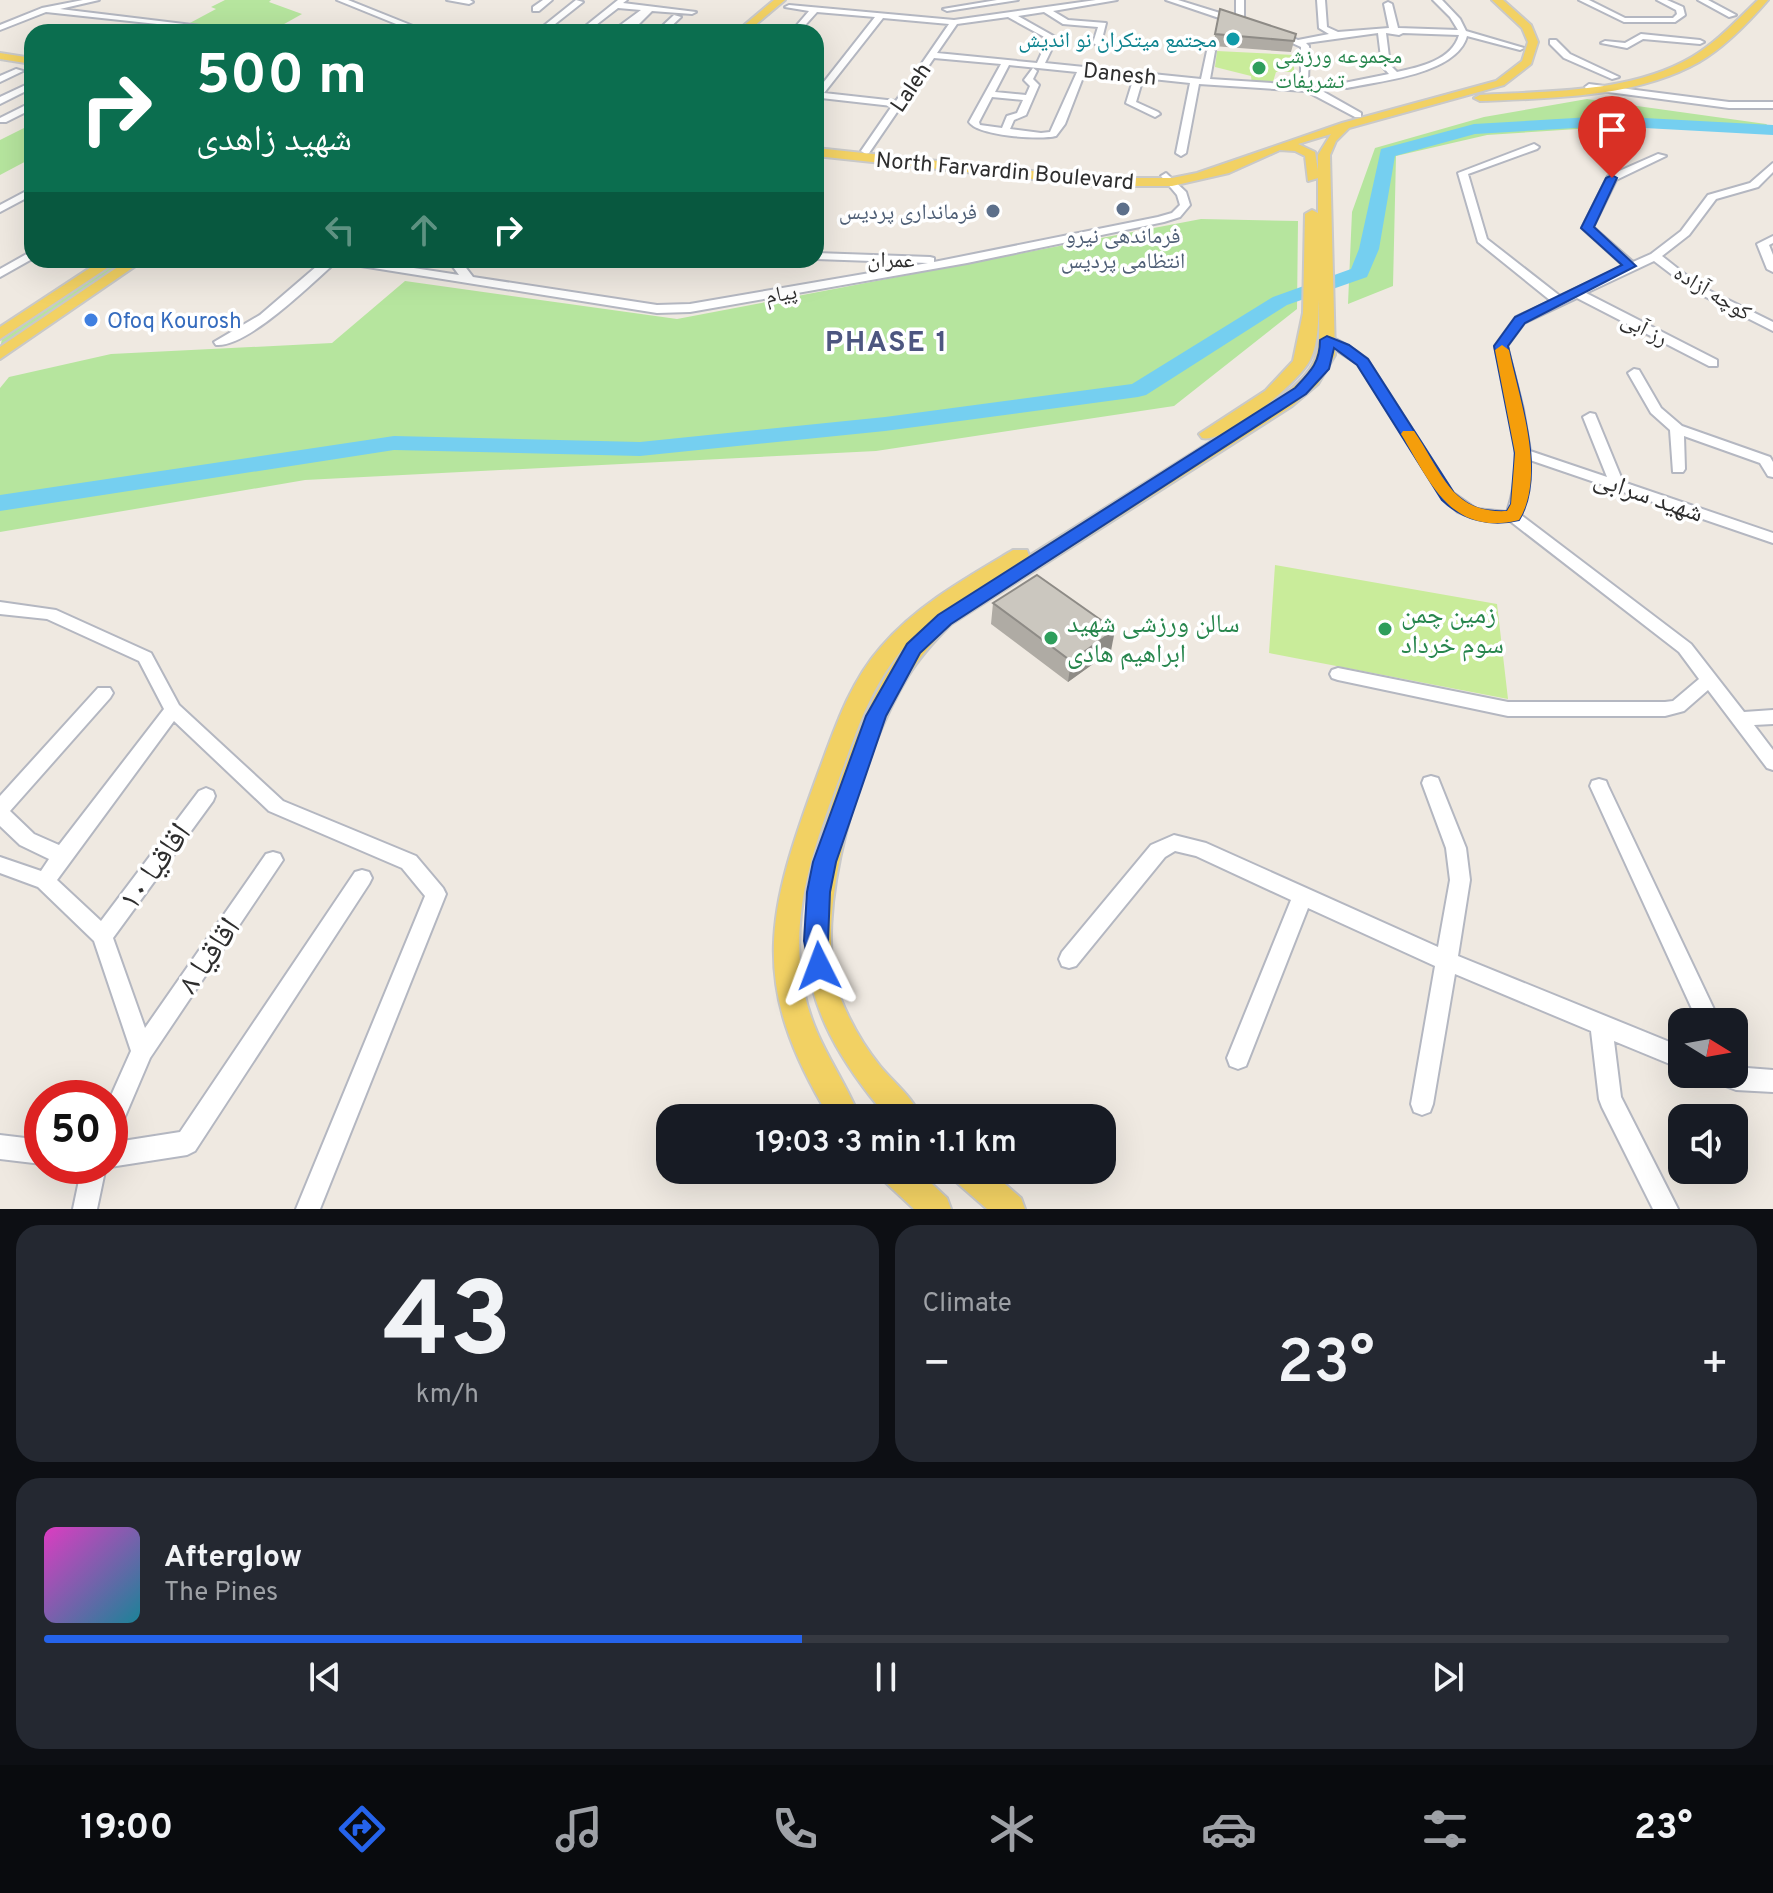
<!DOCTYPE html>
<meta charset="utf-8">
<style>
body{margin:0;font-family:Overpass,"Noto Naskh Arabic",sans-serif;background:#242831;color:#f1f3f6;height:100vh;display:flex;flex-direction:column;font-size:30px;white-space:nowrap}
*{box-sizing:border-box;margin:0}
p{font-size:26px;color:#9ea1a6}
.icon{flex:none;width:44px;height:44px;fill:none;stroke:currentColor;stroke-width:2;stroke-linecap:round;stroke-linejoin:round}
.map{position:relative;height:1209px;overflow:hidden}
.details{display:flex;flex-direction:column;gap:16px;padding:16px;background:#0d0f14;flex:1}
.details>*{flex:none}
.top-card{position:absolute;left:24px;top:24px;width:800px;height:244px;border-radius:24px;box-shadow:0 8px 32px #0002;background:#0b6e4f;color:#fff;overflow:hidden}
.needle{width:52px;rotate:101deg}
.controls{position:absolute;left:1668px;top:1008px;display:grid;gap:16px}
.controls a{display:grid;place-items:center;width:80px;height:80px;border-radius:16px;background:#171b24;box-shadow:0 8px 32px #0002;font-size:40px}
.speed{position:absolute;left:24px;top:1080px;display:flex;gap:16px;font-size:40px;font-weight:700;text-align:center}
.speed>*{display:grid;place-content:center;width:104px;height:104px;border-radius:50%;background:#171b24;box-shadow:0 8px 32px #0002;line-height:1}
.speed .limit{border:12px solid #d22;background:#fff;color:#111}
.pin{position:absolute;display:grid;place-items:center;width:68px;height:68px;color:#fff;margin:-82px -34px;border-radius:50% 50% 50% 0;rotate:-45deg;box-shadow:0 0 8px #0007}
.pin .icon{rotate:45deg}
.me{position:absolute;width:88px;margin:-44px;rotate:357deg;stroke-linejoin:round;filter:drop-shadow(0 0 6px #0008)}
.turn{display:flex;align-items:center;gap:28px;height:168px;padding:0 40px;font-size:36px}
.turn .icon{width:104px;height:104px;stroke-width:2.5}
.turn b{display:block;font-size:56px;line-height:68px}
.lanes{display:flex;align-items:center;height:76px;padding:0 40px;background:#0003;justify-content:center;gap:40px;direction:ltr}
.lanes .off{opacity:.35}
.big{font-size:60px;font-weight:600;line-height:1.1}
.details .widget{flex:1;display:flex;flex-direction:column;justify-content:center;gap:12px;min-width:0;padding:0 28px;border-radius:24px;background:#242831}
.details .dial{align-items:center;gap:0}
.dial b{font-size:104px;line-height:1}
.song{display:flex;align-items:center;gap:24px}
.cover{width:96px;height:96px;border-radius:12px;background:linear-gradient(135deg,hsl(310 70% 55%),hsl(190 70% 35%))}
.played{height:8px;border-radius:4px;background:linear-gradient(90deg,#2563eb 45%,#363941 45%)}
.keys{display:flex;justify-content:space-around;direction:ltr}
.heat{display:flex;justify-content:space-between;align-items:center;font-size:44px;direction:ltr}
.details .tiles{flex:1;display:grid;gap:16px;grid-template-columns:1fr 1fr}
.widget:last-child{grid-column:span 2}
.trip{position:absolute;left:656px;top:1104px;width:460px;height:80px;border-radius:24px;background:#171b24;box-shadow:0 8px 32px #0002;font-weight:600;line-height:80px;text-align:center}
.menu{display:flex;height:128px;justify-content:space-around;align-items:center;background:#090b0e;color:#9ea1a6}
.menu .icon{width:56px;height:56px}
.menu .current{color:#2563eb}
.menu b{font-size:36px;color:#f1f3f6}
.map>svg:first-child{display:block}
</style>
<div class="map">
<svg width="1773" height="1209" viewBox="0 0 1773 1209">
<rect width="100%" height="100%" fill="#efe9e1"/>
<!-- green -->
<path fill="#b6e59e" d="M225 0H271L269 2 302 14 270 32H210L216 28 188 24 216 9 211 7Z
M1587 99 1766 124 1773 129V134L1623 126 1487 135 1396 156 1393 286 1348 304 1352 212 1375 148 1484 117Z
M32 124V158L0 175V140Z
M1201 219 1298 221 1297 309 1174 406 876 451 305 480 0 532V388L9 377 111 354 332 343 405 281 677 319Z
M120 260H130L0 348 2 339Z"/>
<!-- pitch -->
<path fill="#c9ec9a" d="M1217 51 1294 55V72H1276L1272 85 1252 84 1251 76 1215 67Z
M1275 565 1497 604 1508 699 1269 653Z"/>
<g fill="none" stroke-linecap="round" stroke-linejoin="round">
<!-- river -->
<path fill="#75cff0" fill-rule="evenodd" d="M1608 116 1773 125V135L1608 126 1475 134 1395 156 1379 249 1367 277 1287 305 1146 395 1138 397 885 431 640 456 394 450 0 511V495L394 436 640 442 885 417 1132 384 1273 297 1351 269 1359 249 1381 149 1474 124Z"/>
<!-- minor casing -->
<g stroke="#b4b7c1" stroke-width="4">
<path id="minor" d="M83 0H99L60 9 217 28 213 30 46 12 0 30V25L42 8Z
M337 0H348L413 26 459 32H402L406 28Z
M447 0H470L473 2 469 4Z
M543 0H552L539 11H533V7Z
M576 0 583 2 545 32H536Z
M618 0H627L623 3 696 12 692 14 652 11 631 32H622L629 25 620 32H611L641 10 618 8 587 32H578Z
M997 0H1018L947 11 943 9Z
M1096 0H1117L1053 11 1068 20 1106 23 1101 43 1097 45 1093 43 1098 27 1063 24 1044 12 1018 16 1057 38 1045 63 1201 79 1207 51 1211 48 1215 51 1210 79 1301 85V47L1270 33 1277 31 1298 40 1329 34 1319 28 1317 0H1325L1327 27 1338 32 1389 28 1384 4 1388 2 1392 4 1398 28 1458 30 1450 17 1433 0H1442L1460 19 1466 31 1524 48 1520 50 1467 36C1457 74 1380 81 1347 88L1344 87V83L1389 74 1382 66 1378 33 1306 43 1309 46 1308 83 1361 113V117H1355L1306 91 1199 84 1186 153 1181 156 1176 153 1190 83 1143 78 1136 102 1158 112 1160 114 1155 117 1126 103 1134 77 1085 72 1065 124 1056 136C1040 140 978 136 969 122L1001 64 934 58 869 153 866 154 861 151 892 106 821 98 816 101V92L875 17 817 12 799 32H791L809 11 785 7 789 5 954 20ZM1008 17 1048 39 1037 63 937 53 957 24ZM883 18 949 24 896 101 824 93ZM1386 33 1399 35 1403 33 1459 35C1452 60 1420 67 1397 72L1390 65ZM1009 65 1077 72 1050 132 1041 133 1010 129 1014 120 1026 115 1039 85 1033 79 1037 71 1033 68 1024 80 1030 86 1026 95 995 92ZM992 97 1023 100 1017 113 1007 116 1002 128 980 125 979 122Z
M1166 0H1178L1236 18V0H1244V22L1237 24Z
M1579 0H1589L1625 18H1673L1677 14 1676 10 1657 0H1667L1683 7 1685 15 1675 22H1624Z
M1698 0H1708L1736 15 1729 17Z
M674 15 681 17 665 32H656Z
M1641 34 1700 40 1704 42 1700 44 1643 39 1627 48 1601 43 1605 41 1625 43Z
M1550 40H1556L1570 54 1619 77 1612 79 1564 58 1550 44Z
M16 69 23 71 0 82V76Z
M32 82V88L0 104V97Z
M1589 84 1729 102H1773V108H1729L1586 89 1585 87Z
M32 102V109L6 122H0V118Z
M1534 144 1539 147 1537 149 1468 174 1487 239 1560 296 1624 266 1582 228 1608 176 1658 154 1666 156 1616 180 1593 227 1633 262 1651 254 1681 231 1708 195 1750 183 1773 163V172L1758 187 1716 199 1689 235 1662 256 1700 286 1773 322V331L1692 290 1654 261 1586 293 1717 360V366H1709L1577 298 1524 323 1507 346 1523 409 1530 451 1607 477 1583 417 1590 413 1595 414 1623 482 1773 533V543L1530 460 1527 496 1521 515 1691 644 1744 712 1773 710V724L1754 725 1773 750V770L1767 768 1708 690 1684 711 1665 716H1508L1338 680 1332 678 1330 674 1332 670 1338 668 1508 702H1665L1673 701 1699 679 1679 652 1510 521 1473 518 1458 512 1443 499 1358 364 1321 340 1327 336C1342 341 1355 350 1367 359L1453 493 1476 509 1507 512C1527 457 1507 400 1495 346L1516 317 1551 301 1478 242 1458 173Z
M1166 173 1186 192 1190 205 1180 217 1164 222 967 263 690 312 657 313 336 262C312 283 247 348 216 345L214 342 260 315 324 260H362L459 275 448 260H460L473 277 657 305 690 304 928 263 816 259V253L930 257 934 258V262L1158 217 1172 213 1180 205 1177 195 1161 176Z
M32 188V195L0 212V205Z
M1773 236V243L1769 245 1773 255V272L1767 269 1757 244Z
M32 251V259L0 277V269Z
M1634 369 1639 370 1661 408 1682 426 1770 457 1773 462V477L1768 476 1760 463 1684 436 1685 469 1683 472H1673L1670 430 1651 413 1628 373Z
M0 602 56 610 151 653 179 705 283 801 416 856 443 888 446 894 320 1209H296L425 896 402 868 269 811 174 721 57 880 101 921 199 791 206 788 213 791 215 796 213 801 113 938 145 1028 266 854 273 852 280 854 283 860 150 1058 118 1133 110 1137V1098L131 1051 94 941 38 887 0 873V857L41 871 49 859 20 845 0 826V796L98 688H110L113 693 110 698 10 811 34 834 59 845 164 709 139 661 47 619 0 614Z
M1431 776 1438 778 1466 848 1470 880 1458 956 1682 1047V1069L1614 1041 1621 1097 1678 1209H1653L1602 1107 1599 1099 1591 1031 1455 974 1433 1104 1430 1112 1422 1115 1414 1112 1411 1104 1435 966 1308 908 1246 1066 1238 1069 1230 1066 1227 1058 1291 900 1196 856 1175 851 1165 857 1076 966 1069 968 1062 966 1059 959 1062 952 1151 845 1174 835 1206 843 1438 947 1450 880 1446 848 1422 783 1424 778Z
M1599 779 1606 781 1608 786 1720 1022H1698L1590 786 1592 781Z
M362 870 369 872 372 878 369 884 195 1151 187 1155 110 1167 108 1166 110 1143 180 1132 355 872Z
M1734 1067 1773 1070V1092L1736 1090 1715 1082 1712 1074H1734Z
M0 1135 42 1140V1164L0 1159Z
M82 1166H106L97 1209H73Z"/>
</g>
<!-- major casing -->
<g stroke="#c9c9c9" stroke-width="4">
<path id="major" d="M774 0H785L747 32H736Z
M1492 0H1503L1531 25 1538 42 1531 64 1504 85 1349 128 1336 141 1330 155 1335 355 1318 384 1292 406 951 624C935 640 920 656 908 676 864 748 809 916 840 997 850 1022 863 1045 880 1066 894 1083 913 1097 921 1118H888C786 999 790 923 840 781 858 732 877 680 911 640 874 678 859 724 841 773 815 844 788 914 804 991 814 1042 842 1073 860 1118H830C747 982 767 912 819 771 835 728 850 682 881 647 917 605 966 578 1013 550H1027L1029 556 1280 398C1325 363 1319 353 1319 299 1318 319 1319 342 1310 360 1299 382 1226 444 1202 438L1199 434 1265 391 1293 361 1303 313 1305 214 1312 210 1318 213V178L1308 181 1305 156 1295 151 1280 150 1229 173 1172 186H1098L816 156V148L1098 178H1172L1197 173 1342 123 1496 81 1522 61 1528 42 1522 28ZM1331 134 1318 155V171L1315 152 1298 144Z
M1758 0H1768C1748 23 1725 47 1699 62 1636 98 1550 98 1480 101L1474 98 1480 95C1548 91 1631 93 1692 57 1717 42 1737 20 1758 0Z
M0 53 32 58V64L0 59Z
M102 260H119L0 339V327Z
M128 260H144L0 359V347Z
M880 1170H917L947 1198 951 1209H914L884 1181Z
M951 1170H989L1021 1198 1025 1209H987L955 1181Z"/>
</g>
<!-- minor -->
<use href="#minor" fill="#fff" fill-rule="evenodd"/>
<!-- major -->
<use href="#major" fill="#f2d163" fill-rule="evenodd"/>
</g>
<!-- wall -->
<path fill="#afaba4" d="M1220 9 1296 34 1291 52 1213 46Z
M993 603 1111 651 1068 682 991 624Z"/>
<!-- shaded-wall -->
<path fill="#8e8b86" d="M1115 630 1111 651 1068 682 1071 661Z"/>
<!-- building -->
<path fill="#cbc7bf" stroke="#8e8b86" stroke-width="2" d="M1220 9 1296 34 1294 41 1215 34Z
M1037 575 1115 630 1071 661 993 603Z"/>
<!-- route -->
<path fill="#2563eb" stroke="#184099" stroke-width="2" d="M1612 175 1617 178 1594 227 1636 266 1525 323 1508 346C1519 396 1547 474 1519 520 1490 527 1463 520 1442 500L1357 365 1334 348 1329 369 1306 394 951 624 920 653 886 716 836 862 830 892 828 941 831 966 828 974 819 977 811 974 804 941 807 892 813 862 866 716 907 644 938 615 1295 388C1310 372 1320 363 1320 340L1327 336 1349 345 1368 359 1454 493C1471 509 1484 512 1507 511L1511 504 1515 453 1494 346 1515 317 1622 265 1581 228 1606 178Z"/>
<!-- slow -->
<path fill="#f59e0b" d="M1502 345 1509 350C1519 399 1547 474 1519 520 1451 537 1430 482 1401 434L1403 431H1414C1442 472 1451 514 1507 511L1511 504 1515 453 1495 350Z"/>
<!-- markers -->
<circle fill="#0f9aa8" stroke="#fff" stroke-width="3" cx="1233" cy="39" r="8"/>
<g fill="#2e9e5b" stroke="#fff" stroke-width="3">
<circle cx="1259" cy="68" r="8"/>
<circle cx="1385" cy="629" r="8"/>
<circle cx="1051" cy="638" r="8"/>
</g>
<g fill="#5c6f8a" stroke="#fff" stroke-width="3">
<circle cx="1123" cy="209" r="8"/>
<circle cx="993" cy="211" r="8"/>
</g>
<circle fill="#3f7fe0" stroke="#fff" stroke-width="3" cx="91" cy="320" r="8"/>
<g text-anchor="middle" stroke-width="7" stroke-linejoin="round" paint-order="stroke">
<!-- far-culture labels -->
<g font-size="22" fill="#0d838f" stroke="#fff" text-anchor="end">
<text x="1217" y="47">مجتمع میتکران نو اندیش</text>
</g>
<!-- far-leisure labels -->
<g font-size="22" fill="#27864d" stroke="#fff" text-anchor="start">
<text x="1275" y="63">مجموعه ورزشی<tspan x="1275" dy="25">تشریفات</tspan></text>
</g>
<!-- far-street labels -->
<g font-size="22" fill="#2e2e2e" stroke="#fff">
<text transform="translate(1120 73) rotate(6)" y="8">Danesh</text>
<text transform="translate(910 87) rotate(-56)" y="8">Laleh</text>
<text transform="translate(1005 170) rotate(5)" y="8">North Farvardin Boulevard</text>
<text transform="translate(891 259) rotate(1)" y="8">عمران</text>
<text transform="translate(1713 292) rotate(31)" y="8">کوچه آزاده</text>
<text transform="translate(781 293) rotate(-10)" y="8">پیام</text>
<text transform="translate(1645 328) rotate(27)" y="8">رز آبی</text>
</g>
<!-- far-service labels -->
<g font-size="22" fill="#4e5e75" stroke="#fff" text-anchor="end">
<text x="977" y="219">فرمانداری پردیس</text>
<text x="1123" y="243" text-anchor="middle">فرماندهی نیرو<tspan x="1123" dy="25">انتظامی پردیس</tspan></text>
</g>
<!-- far-shop labels -->
<g font-size="22" fill="#366cbe" stroke="#fff" text-anchor="start">
<text x="107" y="328">Ofoq Kourosh</text>
</g>
<!-- street labels -->
<g font-size="26" fill="#2e2e2e" stroke="#fff">
<text transform="translate(1649 495) rotate(19)" y="9">شهید سرابی</text>
</g>
<!-- leisure labels -->
<g font-size="26" fill="#27864d" stroke="#fff" text-anchor="start">
<text x="1401" y="623">زمین چمن<tspan x="1401" dy="30">سوم خرداد</tspan></text>
<text x="1067" y="632">سالن ورزشی شهید<tspan x="1067" dy="30">ابراهیم هادی</tspan></text>
</g>
<!-- far-district labels -->
<g font-size="28" font-weight="bold" letter-spacing="2" fill="#4d5680" stroke="#fff">
<text x="887" y="351">PHASE 1</text>
</g>
<!-- near-street labels -->
<g font-size="32" fill="#2e2e2e" stroke="#fff">
<text transform="translate(154 866) rotate(-54)" y="11">اقاقیا ۱۰</text>
<text transform="translate(208 955) rotate(-55)" y="11">اقاقیا ۸</text>
</g>
</g>
</svg>
<div class="controls">
<a><svg class="needle" viewBox="-14 -14 28 28"><path d="M0-13l5 13h-10z" fill="#e53935"/><path d="M0 13l5-13h-10z" fill="#9ea1a6"/></svg></a>
<a><svg class="icon" aria-label="sound" viewBox="0 0 24 24"><path d="M4 9h4l5-4v14l-5-4H4zM17 9q2 3 0 6"/></svg></a>
</div>
<div class="speed"><div class="limit">50</div></div>
<div class="pin" style="left:1612px;top:178px;background:#d93025"><svg class="icon" aria-label="arrive" viewBox="0 0 24 24"><path d="M6 21V4h12l-3 4 3 4H6"/></svg></div>
<svg class="me" style="left:819px;top:966px" viewBox="-20 -20 40 40"><path d="M0-17L14 15 0 8-14 15z" fill="#2563eb" stroke="#fff" stroke-width="4"/></svg>
<div class="trip">19:03 · 3 min · 1.1 km</div>
<div class="top-card">
<div class="turn"><svg class="icon" aria-label="right" viewBox="0 0 24 24"><path d="M7 20v-9h11M14 6l5 5-5 5"/></svg><div><b>500 m</b>شهید زاهدی</div></div>
<div class="lanes"><svg class="icon off" aria-label="left" viewBox="0 0 24 24"><path d="M17 20v-9H6M10 6l-5 5 5 5"/></svg><svg class="icon off" aria-label="ahead" viewBox="0 0 24 24"><path d="M12 20V5M6 11l6-6 6 6"/></svg><svg class="icon" aria-label="right" viewBox="0 0 24 24"><path d="M7 20v-9h11M14 6l5 5-5 5"/></svg></div>
</div>
</div>
<section class="details">
<div class="tiles">
<div class="widget dial"><b>43</b><p>km/h</p></div>
<div class="widget"><p>Climate</p>
<div class="heat"><a>−</a><b class="big">23°</b><a>+</a></div>
</div>
<div class="widget">
<div class="song"><i class="cover"></i><div><b>Afterglow</b><p>The Pines</p></div></div>
<div class="played"></div>
<div class="keys"><svg class="icon" aria-label="previous" viewBox="0 0 24 24"><path d="M18 5L8 12l10 7zM5 5v14"/></svg><svg class="icon" aria-label="pause" viewBox="0 0 24 24"><path d="M8 5v14M16 5v14"/></svg><svg class="icon" aria-label="next" viewBox="0 0 24 24"><path d="M6 5l10 7-10 7zM19 5v14"/></svg></div>
</div>
</div>
</section>
<nav class="menu">
<b>19:00</b>
<svg class="icon current" aria-label="directions" viewBox="0 0 24 24"><path d="M12 3l9 9-9 9-9-9zM9 14v-3h6M13 9l2 2-2 2"/></svg>
<svg class="icon" aria-label="music" viewBox="0 0 24 24"><path d="M9 18V5l10-2v13"/><circle cx="6" cy="18" r="3"/><circle cx="16" cy="16" r="3"/></svg>
<svg class="icon" aria-label="phone" viewBox="0 0 24 24"><path d="M5 4h4l2 5-3 2q2 4 5 5l2-3 5 2v4C11 20 4 13 5 4z"/></svg>
<svg class="icon" aria-label="climate" viewBox="0 0 24 24"><path d="M12 3v18M4 7l16 10M4 17L20 7"/></svg>
<svg class="icon" aria-label="car" viewBox="0 0 24 24"><path d="M5 17H2v-5l4-1 3-4h7l3 4 3 1v5h-3M9 17h6M6 11h13"/><circle cx="7" cy="17" r="2"/><circle cx="17" cy="17" r="2"/></svg>
<svg class="icon" aria-label="filters" viewBox="0 0 24 24"><path d="M4 7h16M4 17h16"/><circle cx="9" cy="7" r="2"/><circle cx="15" cy="17" r="2"/></svg>
<b>23°</b>
</nav>
